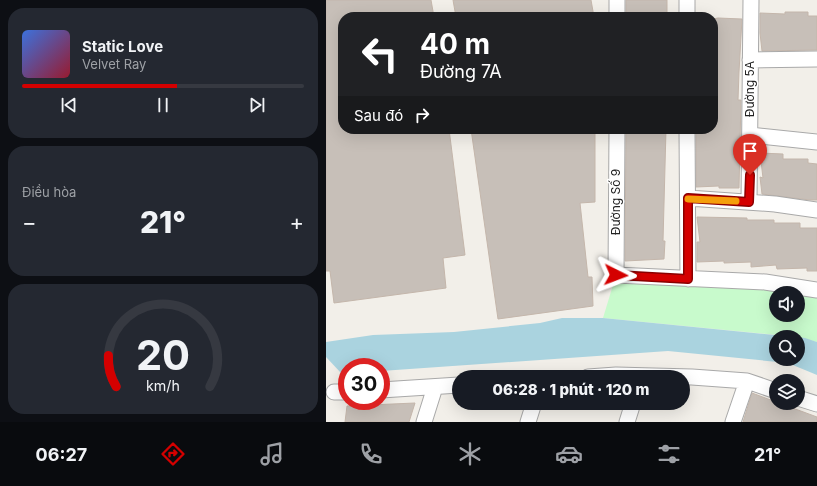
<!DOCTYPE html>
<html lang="vi">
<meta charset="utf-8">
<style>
body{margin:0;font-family:Inter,sans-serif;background:#242831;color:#f1f3f6;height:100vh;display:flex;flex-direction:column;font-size:15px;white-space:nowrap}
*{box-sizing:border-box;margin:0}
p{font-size:13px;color:#9ea1a6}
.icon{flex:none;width:22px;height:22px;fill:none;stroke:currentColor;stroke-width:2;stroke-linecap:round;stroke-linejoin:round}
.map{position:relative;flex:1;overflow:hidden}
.drawer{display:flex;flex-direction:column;gap:8px;padding:8px;background:#0d0f14;width:326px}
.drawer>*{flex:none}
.hud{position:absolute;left:12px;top:12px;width:380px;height:122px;border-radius:16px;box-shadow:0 4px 16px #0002;background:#202124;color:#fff;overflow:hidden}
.controls{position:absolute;left:443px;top:286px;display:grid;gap:8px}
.controls a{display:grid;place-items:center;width:36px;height:36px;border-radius:50%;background:#171b24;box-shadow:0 4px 16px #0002;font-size:20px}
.speed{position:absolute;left:12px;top:358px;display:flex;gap:8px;font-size:20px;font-weight:700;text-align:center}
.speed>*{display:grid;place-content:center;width:52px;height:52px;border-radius:50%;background:#171b24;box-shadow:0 4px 16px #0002;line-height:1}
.speed .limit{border:6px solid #d22;background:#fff;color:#111}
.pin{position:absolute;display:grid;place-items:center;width:34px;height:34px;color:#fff;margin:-41px -17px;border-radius:50% 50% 50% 0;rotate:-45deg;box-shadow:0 0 4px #0007}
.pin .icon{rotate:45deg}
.me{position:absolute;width:44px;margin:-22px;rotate:93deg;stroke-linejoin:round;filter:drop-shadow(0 0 3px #0008)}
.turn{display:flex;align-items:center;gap:14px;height:84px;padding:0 16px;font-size:18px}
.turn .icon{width:52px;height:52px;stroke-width:2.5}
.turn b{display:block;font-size:28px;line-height:34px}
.then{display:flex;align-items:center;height:38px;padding:0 16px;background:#0003;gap:8px;font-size:15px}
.big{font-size:30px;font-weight:800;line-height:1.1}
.drawer .widget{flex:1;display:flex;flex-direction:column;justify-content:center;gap:6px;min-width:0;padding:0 14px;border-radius:16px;background:#242831}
.drawer .dial{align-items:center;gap:0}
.dial svg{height:104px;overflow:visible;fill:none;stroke:#363941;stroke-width:7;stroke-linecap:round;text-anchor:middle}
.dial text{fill:#f1f3f6;stroke:none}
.song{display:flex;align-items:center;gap:12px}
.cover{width:48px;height:48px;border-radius:6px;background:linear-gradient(135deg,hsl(220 70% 55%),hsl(350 70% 35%))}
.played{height:4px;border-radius:2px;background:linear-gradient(90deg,#d40000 55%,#363941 55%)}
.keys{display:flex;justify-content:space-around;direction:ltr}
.heat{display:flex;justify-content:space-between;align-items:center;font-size:22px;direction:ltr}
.trip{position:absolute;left:126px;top:370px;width:238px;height:40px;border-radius:20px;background:#171b24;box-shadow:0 4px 16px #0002;font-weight:800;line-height:40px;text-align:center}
.dock{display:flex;height:64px;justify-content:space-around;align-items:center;background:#090b0e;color:#9ea1a6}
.dock .icon{width:28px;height:28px}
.dock .selected{color:#d40000}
.dock b{font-size:18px;color:#f1f3f6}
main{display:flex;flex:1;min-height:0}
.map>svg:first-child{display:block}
</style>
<main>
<section class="drawer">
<div class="widget">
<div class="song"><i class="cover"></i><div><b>Static Love</b><p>Velvet Ray</p></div></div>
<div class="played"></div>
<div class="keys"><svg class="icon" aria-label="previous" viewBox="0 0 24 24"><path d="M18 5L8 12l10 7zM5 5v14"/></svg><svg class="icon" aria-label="pause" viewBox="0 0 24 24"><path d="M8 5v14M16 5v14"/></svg><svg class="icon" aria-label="next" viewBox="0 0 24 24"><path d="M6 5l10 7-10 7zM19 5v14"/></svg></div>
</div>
<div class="widget"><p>Điều hòa</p>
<div class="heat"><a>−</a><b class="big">21°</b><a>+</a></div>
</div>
<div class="widget dial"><svg viewBox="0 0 100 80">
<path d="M14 69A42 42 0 1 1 86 69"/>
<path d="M14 69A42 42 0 0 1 8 45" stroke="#d40000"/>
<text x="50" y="56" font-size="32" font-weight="700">20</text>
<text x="50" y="72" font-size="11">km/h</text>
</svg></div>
</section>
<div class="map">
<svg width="491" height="422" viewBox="0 0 491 422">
<rect width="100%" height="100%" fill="#f2efe9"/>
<!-- park -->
<path fill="#c8facc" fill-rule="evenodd" d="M290 275 491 290V342L472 337 277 318ZM450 293H472V315H450Z"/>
<!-- water -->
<path fill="#aad3df" d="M236 318H277L469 337H450V359H472V337L479 338 491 342V375L462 363 342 351 55 371V367H21V373H15L0 357V342L47 335 128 332 214 323Z"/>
<!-- building -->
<path fill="#c7bfb8" stroke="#c4b6ab" d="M0 0H105L108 17H17V129H123L139 255 117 258 120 288 8 303 4 271H0Z
M127 0H265L268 17H130Z
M300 0H341V17H300Z
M459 12H482V16H491V50L436 51 434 33V13L459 14Z
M392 18 416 19 413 72 412 100H415L413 188H393V186L370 187V129H387V19Z
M145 129H269V202L254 203 262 277H266L267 306 172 319Z
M300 129H340L337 241H339L338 259 299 261Z
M434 153 457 154V159H482V163L491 164V200H484L436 194 434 177 437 178Z
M371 217 421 218V220H448V223H474V228H491V271H481V268L451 269 450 265 425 267V262L398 263V261L371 262V242H374Z
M426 393 450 402V403H453L491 417V422H417Z
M89 403 83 422H19L21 406Z"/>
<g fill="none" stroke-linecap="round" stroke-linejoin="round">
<!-- minor casing -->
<g stroke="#a9a9a9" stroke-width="17">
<path id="minor" d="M361 0V17
M291 17V0
M424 60 491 59
M291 129 290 275 439 282 491 290
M361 129 362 279
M424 135 491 142
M362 198 449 204 491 210
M423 202 425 0
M262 377 290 375 366 377 421 381 450 391
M55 390 133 385
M8 392H21
M472 398 491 404
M98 422 109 387
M202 422 208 403
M301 422 307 403
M407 422 421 381"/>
</g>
<!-- minor -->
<use href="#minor" stroke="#fff" stroke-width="15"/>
</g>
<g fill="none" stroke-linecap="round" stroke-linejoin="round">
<!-- route casing -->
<g stroke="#8a0000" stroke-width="10">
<path id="route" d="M290 275 362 279V198L423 202 424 175"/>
</g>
<!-- route -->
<use href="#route" stroke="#d40000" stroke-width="7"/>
<!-- slow -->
<path stroke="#f59e0b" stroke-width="7" d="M362 199 410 201"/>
</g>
<g text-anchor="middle" stroke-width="3" stroke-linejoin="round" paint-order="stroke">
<!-- street labels -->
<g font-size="12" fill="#222" stroke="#fff">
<text transform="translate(424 89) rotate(-90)" y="4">Đường 5A</text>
<text transform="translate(290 202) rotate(-90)" y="4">Đường Số 9</text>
</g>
</g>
</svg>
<div class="controls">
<a><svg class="icon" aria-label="sound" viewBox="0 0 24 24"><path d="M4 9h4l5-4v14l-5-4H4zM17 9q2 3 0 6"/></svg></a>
<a><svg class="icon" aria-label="search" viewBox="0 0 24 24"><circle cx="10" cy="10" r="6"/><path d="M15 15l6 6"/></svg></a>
<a><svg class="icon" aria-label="layers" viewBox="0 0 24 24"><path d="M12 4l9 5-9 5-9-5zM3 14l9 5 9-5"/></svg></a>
</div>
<div class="speed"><div class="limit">30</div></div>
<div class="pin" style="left:424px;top:175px;background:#d93025"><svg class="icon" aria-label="arrive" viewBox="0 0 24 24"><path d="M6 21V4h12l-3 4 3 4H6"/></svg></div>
<svg class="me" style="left:290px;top:275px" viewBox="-20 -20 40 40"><path d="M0-17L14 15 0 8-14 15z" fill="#d40000" stroke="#fff" stroke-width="4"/></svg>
<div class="trip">06:28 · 1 phút · 120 m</div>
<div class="hud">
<div class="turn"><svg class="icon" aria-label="left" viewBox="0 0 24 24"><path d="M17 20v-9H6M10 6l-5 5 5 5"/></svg><div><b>40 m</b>Đường 7A</div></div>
<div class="then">Sau đó<svg class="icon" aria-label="right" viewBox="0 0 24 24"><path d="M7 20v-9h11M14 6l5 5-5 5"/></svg></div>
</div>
</div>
</main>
<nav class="dock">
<b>06:27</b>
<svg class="icon selected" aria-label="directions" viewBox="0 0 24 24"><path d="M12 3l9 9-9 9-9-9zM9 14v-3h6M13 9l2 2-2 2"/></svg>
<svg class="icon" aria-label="music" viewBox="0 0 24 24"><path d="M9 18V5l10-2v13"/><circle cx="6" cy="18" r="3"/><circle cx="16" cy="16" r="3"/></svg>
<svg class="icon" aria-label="phone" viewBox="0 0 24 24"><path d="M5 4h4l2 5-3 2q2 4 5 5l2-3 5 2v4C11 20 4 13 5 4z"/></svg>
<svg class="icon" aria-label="climate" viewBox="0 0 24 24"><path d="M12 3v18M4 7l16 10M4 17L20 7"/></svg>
<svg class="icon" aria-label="car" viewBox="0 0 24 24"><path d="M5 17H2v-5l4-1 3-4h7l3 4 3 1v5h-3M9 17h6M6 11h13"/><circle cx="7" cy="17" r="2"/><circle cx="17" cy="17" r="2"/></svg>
<svg class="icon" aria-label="filters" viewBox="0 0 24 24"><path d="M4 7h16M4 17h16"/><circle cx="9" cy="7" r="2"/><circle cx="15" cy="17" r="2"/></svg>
<b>21°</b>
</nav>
